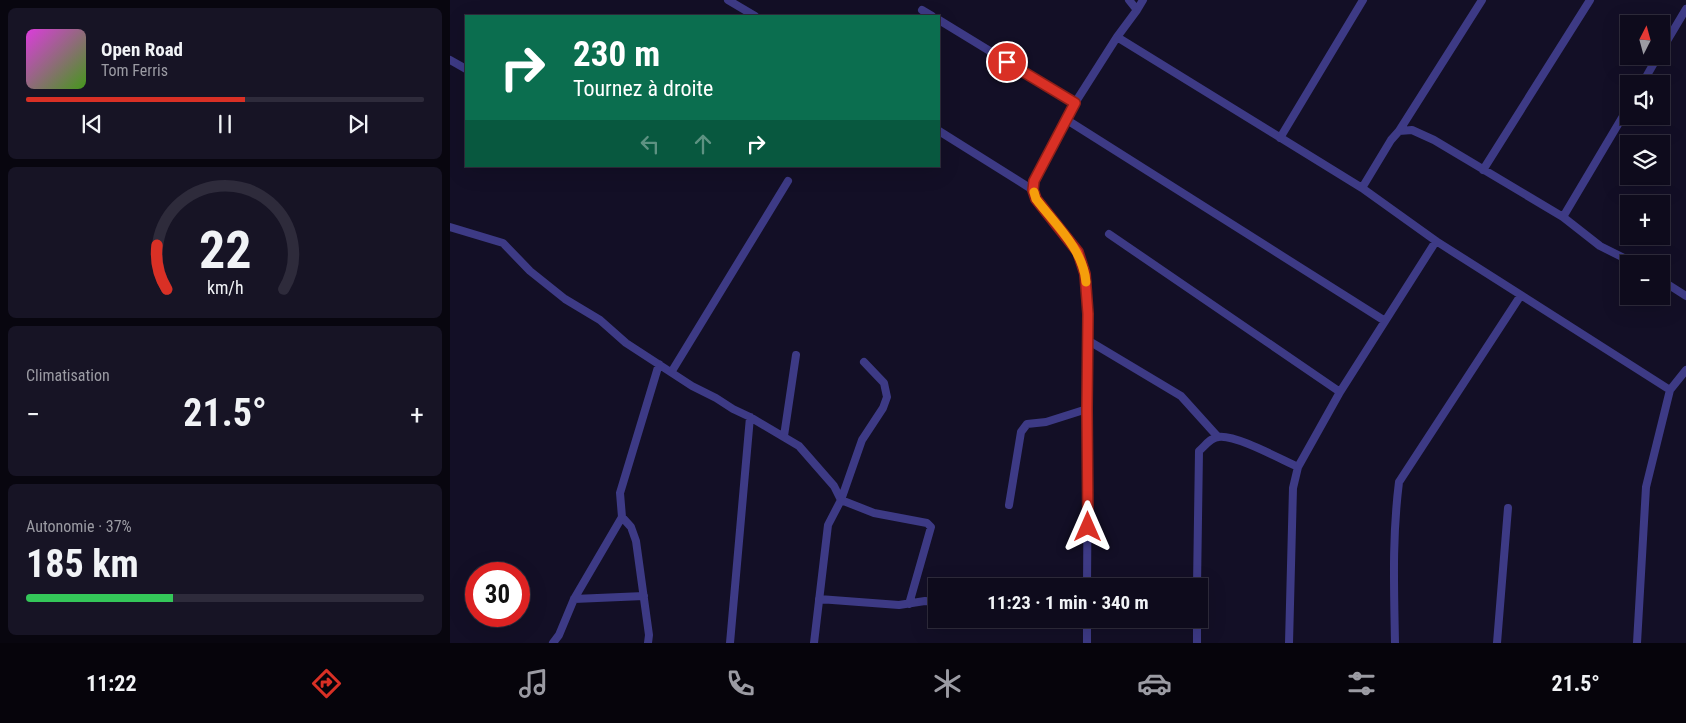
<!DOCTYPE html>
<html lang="fr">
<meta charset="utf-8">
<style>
body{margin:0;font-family:"Roboto Condensed",sans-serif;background:#171425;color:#f1f3f6;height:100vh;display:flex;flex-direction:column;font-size:19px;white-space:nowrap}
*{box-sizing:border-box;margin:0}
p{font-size:16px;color:#9b9ba3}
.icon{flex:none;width:28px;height:28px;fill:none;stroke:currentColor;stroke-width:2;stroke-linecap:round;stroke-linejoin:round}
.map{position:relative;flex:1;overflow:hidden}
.drawer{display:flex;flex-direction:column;gap:8px;padding:8px;background:#08060f;width:450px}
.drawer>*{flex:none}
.top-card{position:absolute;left:15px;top:15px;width:475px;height:152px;border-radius:0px;box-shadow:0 5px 20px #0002,0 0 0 1px #2e2b3b;background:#0b6e4f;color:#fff;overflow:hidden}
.needle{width:32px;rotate:6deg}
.fabs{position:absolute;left:1170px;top:15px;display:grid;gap:10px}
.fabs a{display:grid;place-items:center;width:50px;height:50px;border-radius:0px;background:#0e0b1c;box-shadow:0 5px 20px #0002,0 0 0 1px #2e2b3b;font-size:25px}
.speed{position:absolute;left:15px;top:562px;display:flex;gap:10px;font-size:25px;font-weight:700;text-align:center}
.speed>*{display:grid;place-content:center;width:65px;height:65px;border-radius:50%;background:#0e0b1c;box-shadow:0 5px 20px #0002,0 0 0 1px #2e2b3b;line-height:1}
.speed .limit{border:8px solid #d22;background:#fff;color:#111}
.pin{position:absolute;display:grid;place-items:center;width:42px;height:42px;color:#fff;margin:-21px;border:2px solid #fff;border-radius:50%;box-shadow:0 1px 5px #0007}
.me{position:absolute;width:55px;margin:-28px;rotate:0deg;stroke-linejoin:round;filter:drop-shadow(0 0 4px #0008)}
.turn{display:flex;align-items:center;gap:18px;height:105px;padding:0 25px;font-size:22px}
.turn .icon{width:65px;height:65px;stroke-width:2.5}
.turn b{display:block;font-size:35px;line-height:42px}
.lanes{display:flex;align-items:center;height:48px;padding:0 25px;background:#0003;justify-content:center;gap:25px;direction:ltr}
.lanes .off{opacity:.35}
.big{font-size:38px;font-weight:700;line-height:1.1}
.drawer .tile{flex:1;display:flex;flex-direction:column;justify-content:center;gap:8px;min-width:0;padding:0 18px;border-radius:8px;background:#171425}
.drawer .dial{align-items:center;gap:0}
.dial svg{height:130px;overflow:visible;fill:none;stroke:#2e2b3b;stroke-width:7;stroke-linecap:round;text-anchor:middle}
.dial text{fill:#f1f3f6;stroke:none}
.song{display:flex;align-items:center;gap:15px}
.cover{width:60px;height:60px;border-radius:8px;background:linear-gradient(135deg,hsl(300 70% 55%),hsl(100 70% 35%))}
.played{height:5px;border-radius:2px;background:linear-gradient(90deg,#d93025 55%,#2e2b3b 55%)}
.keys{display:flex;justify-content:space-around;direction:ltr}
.heat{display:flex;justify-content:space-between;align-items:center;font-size:28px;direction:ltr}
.charge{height:8px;border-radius:4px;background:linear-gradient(90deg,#34c759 37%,#2e2b3b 0)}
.trip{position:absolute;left:478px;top:578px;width:280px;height:50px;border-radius:0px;background:#0e0b1c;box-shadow:0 5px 20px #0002,0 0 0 1px #2e2b3b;font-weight:700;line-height:50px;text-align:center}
.menu{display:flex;height:80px;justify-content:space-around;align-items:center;background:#06040b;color:#9b9ba3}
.menu .icon{width:35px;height:35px}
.menu .on{color:#d93025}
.menu b{font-size:22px;color:#f1f3f6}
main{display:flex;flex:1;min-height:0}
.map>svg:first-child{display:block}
</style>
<main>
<section class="drawer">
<div class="tile">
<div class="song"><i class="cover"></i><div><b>Open Road</b><p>Tom Ferris</p></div></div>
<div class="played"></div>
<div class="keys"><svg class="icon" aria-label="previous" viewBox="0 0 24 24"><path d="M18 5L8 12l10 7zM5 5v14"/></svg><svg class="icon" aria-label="pause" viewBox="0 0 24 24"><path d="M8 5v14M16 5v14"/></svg><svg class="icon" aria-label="next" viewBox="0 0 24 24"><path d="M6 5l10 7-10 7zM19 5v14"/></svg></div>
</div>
<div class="tile dial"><svg viewBox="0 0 100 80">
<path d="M14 69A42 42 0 1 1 86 69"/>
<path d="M14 69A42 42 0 0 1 8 42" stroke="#d93025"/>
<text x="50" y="56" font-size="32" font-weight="700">22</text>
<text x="50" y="72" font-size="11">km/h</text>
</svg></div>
<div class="tile"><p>Climatisation</p>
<div class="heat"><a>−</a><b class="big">21.5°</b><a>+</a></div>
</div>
<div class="tile"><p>Autonomie · 37%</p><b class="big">185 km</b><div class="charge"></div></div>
</section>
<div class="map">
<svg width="1236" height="643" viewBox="0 0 1236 643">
<rect width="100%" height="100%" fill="#130f26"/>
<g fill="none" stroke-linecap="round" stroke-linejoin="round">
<!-- minor -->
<path stroke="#3d3a85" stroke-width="8" d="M278 0 305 16
M472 10 482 16
M687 10 693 0
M489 20 625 103
M667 37 912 188 986 241 1220 390
M1211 51 1236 9
M0 60 16 69
M1192 84 1208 56
M617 120 935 321
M489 131 583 190
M949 131 1032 0
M830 138 913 0
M1033 170 1140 0
M912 188 941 140 949 131 962 130 984 140 1113 217 1150 246 1186 264
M1113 217 1179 106
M0 227 53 243 80 271 115 299 150 320 176 343 242 386 266 398 283 409 300 417 349 446 384 486 391 500 378 525 364 643
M659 234 890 392
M1211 280 1236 296
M639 341 731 396 768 437
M414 362 434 383 437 397 433 408 412 440 391 500 424 513 477 523 481 527 459 604
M222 371 338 181
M334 436 346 355
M559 505 571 432 577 424 596 422 637 409
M637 586 639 314 635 274 628 252 586 199 583 190 584 181 625 103 667 37 687 10 679 0
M747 586 749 451C755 446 760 438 768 437 785 434 830 459 848 467
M124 599 194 596
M369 599 449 605 475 601 486 602
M616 619 637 622
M637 619V643
M103 643 109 635 124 599 172 517
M198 643 199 635 186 541 181 527 172 517 170 493 209 364
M280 643 300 417
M747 643V619
M839 643 843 488 848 467 890 392 986 241
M945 643C944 587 942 538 949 482L1071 295
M1047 643 1058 508
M1187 643 1196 487 1220 390 1236 370"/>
</g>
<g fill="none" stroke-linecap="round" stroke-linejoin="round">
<!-- route casing -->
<g stroke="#8d1f18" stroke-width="12">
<path id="route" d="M557 62 625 103 584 181 583 190 586 199 628 252 635 274 638 314 637 409 638 527"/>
</g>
<!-- route -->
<use href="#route" stroke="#d93025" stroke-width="9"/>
<!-- slow -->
<path stroke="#f59e0b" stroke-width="9" d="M584 192 586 199C605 224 633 249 636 282"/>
</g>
</svg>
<div class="fabs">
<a><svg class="needle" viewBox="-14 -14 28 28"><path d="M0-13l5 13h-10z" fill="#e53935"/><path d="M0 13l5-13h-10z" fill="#9b9ba3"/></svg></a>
<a><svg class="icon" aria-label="sound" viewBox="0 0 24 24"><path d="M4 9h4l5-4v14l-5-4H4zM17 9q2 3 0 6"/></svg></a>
<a><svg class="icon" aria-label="layers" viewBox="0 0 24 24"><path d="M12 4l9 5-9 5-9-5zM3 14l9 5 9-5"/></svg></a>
<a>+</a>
<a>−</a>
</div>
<div class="speed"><div class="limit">30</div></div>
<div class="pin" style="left:557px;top:62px;background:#d93025"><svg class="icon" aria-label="arrive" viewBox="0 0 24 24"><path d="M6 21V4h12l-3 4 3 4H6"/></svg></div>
<svg class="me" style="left:638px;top:527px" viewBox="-20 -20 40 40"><path d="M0-17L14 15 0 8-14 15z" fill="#d93025" stroke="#fff" stroke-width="4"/></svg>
<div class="trip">11:23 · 1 min · 340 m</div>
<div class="top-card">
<div class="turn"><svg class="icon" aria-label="right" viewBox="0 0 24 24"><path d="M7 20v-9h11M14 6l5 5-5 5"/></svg><div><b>230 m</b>Tournez à droite</div></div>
<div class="lanes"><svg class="icon off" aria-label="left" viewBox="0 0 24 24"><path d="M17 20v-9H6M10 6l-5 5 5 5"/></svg><svg class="icon off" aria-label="ahead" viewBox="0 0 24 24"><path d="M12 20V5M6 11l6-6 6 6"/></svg><svg class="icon" aria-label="right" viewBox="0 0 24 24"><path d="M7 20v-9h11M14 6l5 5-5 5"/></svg></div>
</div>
</div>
</main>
<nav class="menu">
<b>11:22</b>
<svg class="icon on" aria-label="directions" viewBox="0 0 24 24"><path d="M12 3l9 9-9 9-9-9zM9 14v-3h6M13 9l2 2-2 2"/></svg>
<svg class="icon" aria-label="music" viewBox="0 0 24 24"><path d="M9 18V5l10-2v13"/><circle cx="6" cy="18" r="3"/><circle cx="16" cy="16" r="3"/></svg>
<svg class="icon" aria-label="phone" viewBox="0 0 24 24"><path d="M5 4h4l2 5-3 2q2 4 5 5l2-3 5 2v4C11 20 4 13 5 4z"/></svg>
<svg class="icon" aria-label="climate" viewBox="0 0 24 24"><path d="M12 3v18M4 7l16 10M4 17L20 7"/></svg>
<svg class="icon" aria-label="car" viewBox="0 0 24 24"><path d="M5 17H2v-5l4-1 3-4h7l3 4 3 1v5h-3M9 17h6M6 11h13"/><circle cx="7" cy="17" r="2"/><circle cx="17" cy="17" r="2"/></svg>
<svg class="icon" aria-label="filters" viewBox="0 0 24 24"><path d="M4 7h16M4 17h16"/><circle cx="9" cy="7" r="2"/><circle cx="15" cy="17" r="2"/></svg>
<b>21.5°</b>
</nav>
